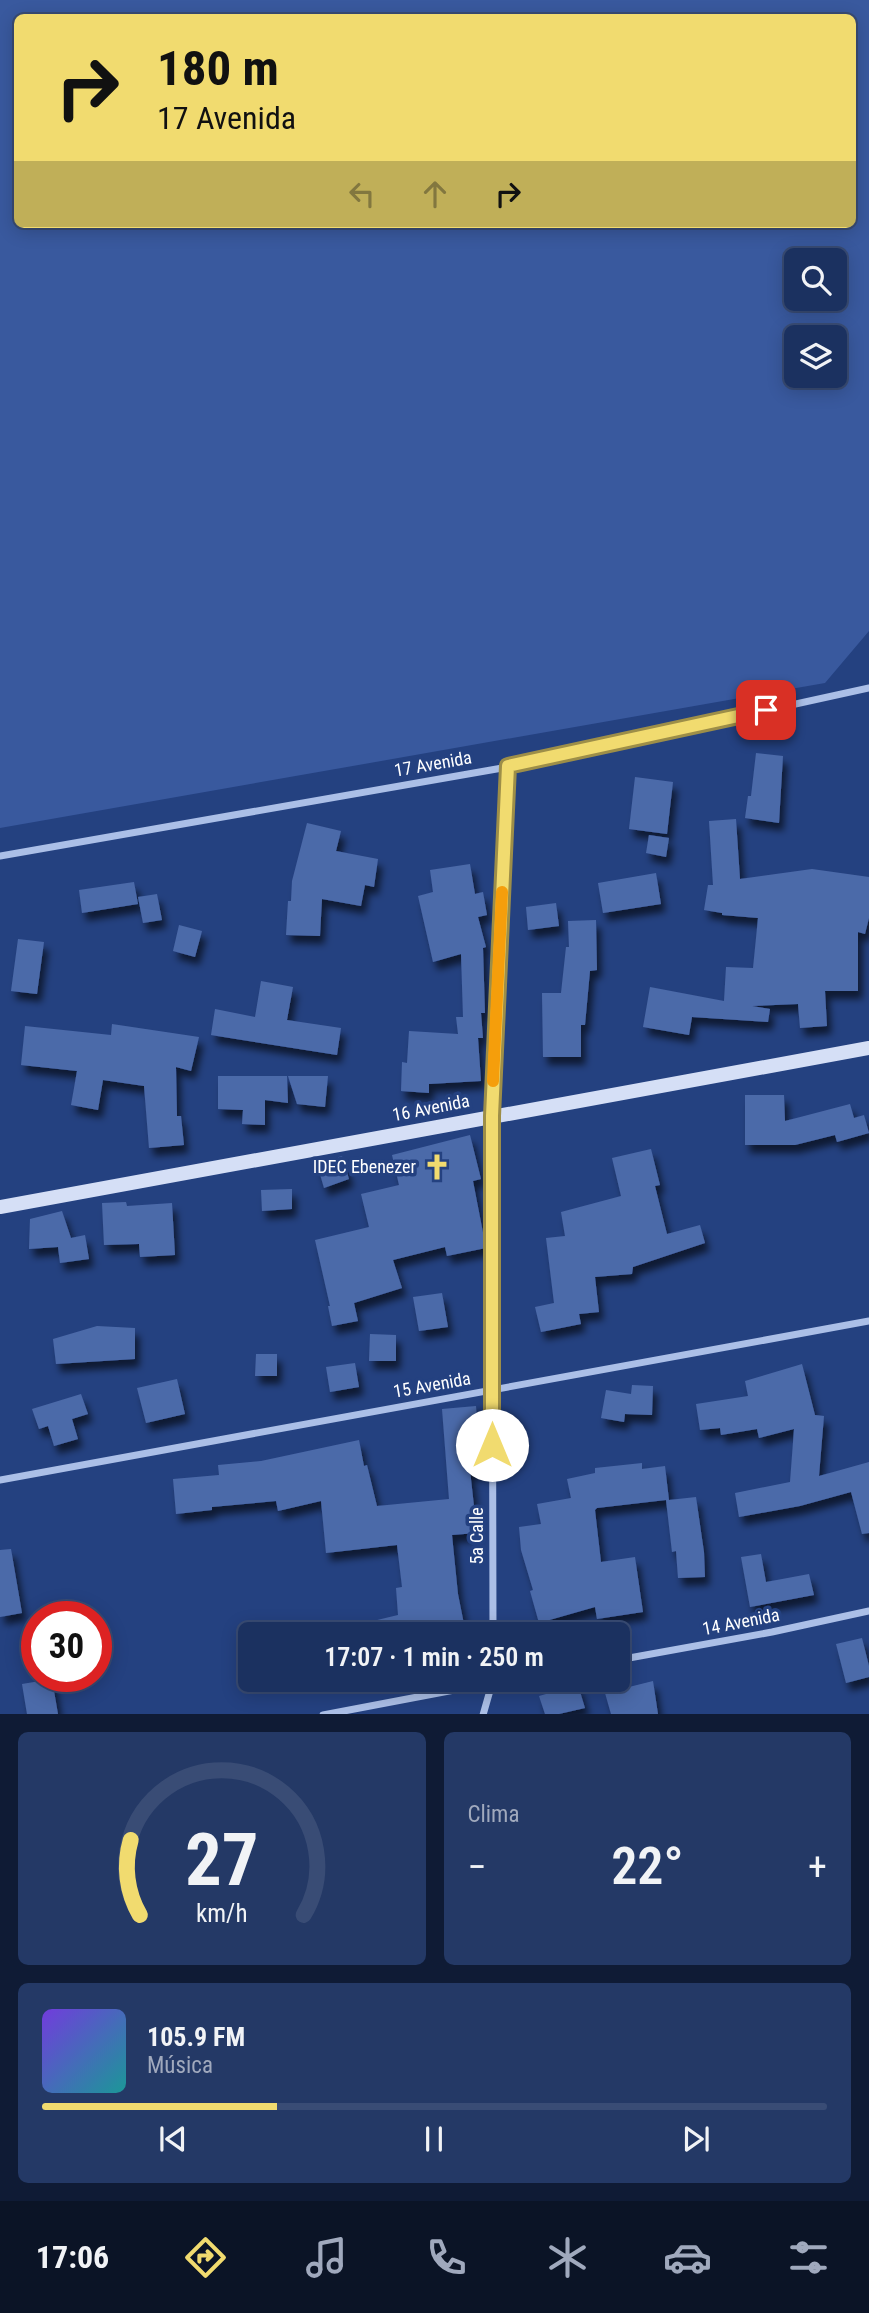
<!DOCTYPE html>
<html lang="es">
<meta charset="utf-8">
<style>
body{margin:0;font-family:"Roboto Condensed",sans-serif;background:#243966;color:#f1f3f6;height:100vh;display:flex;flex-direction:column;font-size:26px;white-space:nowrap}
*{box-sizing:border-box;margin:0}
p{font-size:23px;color:#a0a9bd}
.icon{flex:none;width:38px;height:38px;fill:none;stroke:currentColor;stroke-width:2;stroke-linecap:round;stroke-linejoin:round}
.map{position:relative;height:1714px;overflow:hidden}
.sheet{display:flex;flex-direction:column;gap:18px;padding:18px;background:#0f1b35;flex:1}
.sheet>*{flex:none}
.hud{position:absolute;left:14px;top:14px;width:842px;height:214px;border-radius:10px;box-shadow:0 4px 18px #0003,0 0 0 2px #394c75;background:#f1db6f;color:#111;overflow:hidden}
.controls{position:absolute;left:784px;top:248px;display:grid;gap:14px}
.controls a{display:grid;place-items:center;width:63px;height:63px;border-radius:10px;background:#1b3160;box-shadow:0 4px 18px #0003,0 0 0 2px #394c75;font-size:35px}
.speed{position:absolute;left:21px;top:1601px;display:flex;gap:14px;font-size:35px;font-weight:700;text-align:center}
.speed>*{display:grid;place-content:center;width:91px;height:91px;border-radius:50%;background:#1b3160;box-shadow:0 4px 18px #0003,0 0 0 2px #394c75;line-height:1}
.speed .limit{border:10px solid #d22;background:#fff;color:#111}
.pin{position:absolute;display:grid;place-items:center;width:60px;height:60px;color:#fff;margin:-30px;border-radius:14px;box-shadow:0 4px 10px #0006}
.me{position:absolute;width:77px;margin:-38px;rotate:0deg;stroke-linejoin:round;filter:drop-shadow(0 0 5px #0008)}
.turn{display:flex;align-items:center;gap:24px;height:147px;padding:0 28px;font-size:32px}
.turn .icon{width:91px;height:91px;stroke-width:2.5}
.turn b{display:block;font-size:49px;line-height:60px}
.lanes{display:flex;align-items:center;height:66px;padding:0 28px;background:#0003;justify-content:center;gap:35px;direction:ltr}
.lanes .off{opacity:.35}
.big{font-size:52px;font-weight:600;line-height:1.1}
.sheet .tile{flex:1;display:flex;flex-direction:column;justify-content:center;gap:10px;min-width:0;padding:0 24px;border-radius:10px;background:#243966}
.sheet .dial{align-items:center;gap:0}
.dial svg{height:182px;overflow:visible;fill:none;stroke:#394c75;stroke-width:7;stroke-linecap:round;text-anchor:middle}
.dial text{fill:#f1f3f6;stroke:none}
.song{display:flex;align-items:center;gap:21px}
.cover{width:84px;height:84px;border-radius:10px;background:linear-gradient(135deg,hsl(260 70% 55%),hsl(180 70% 35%))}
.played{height:7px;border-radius:4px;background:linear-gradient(90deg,#f1db6f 30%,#394c75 30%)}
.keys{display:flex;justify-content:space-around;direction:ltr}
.heat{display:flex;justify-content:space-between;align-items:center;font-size:38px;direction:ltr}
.sheet .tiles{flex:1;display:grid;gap:18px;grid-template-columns:1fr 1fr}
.tile:last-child{grid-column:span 2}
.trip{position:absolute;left:238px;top:1622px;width:392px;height:70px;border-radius:10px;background:#1b3160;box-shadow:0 4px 18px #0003,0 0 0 2px #394c75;font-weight:600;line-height:70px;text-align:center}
.tabs{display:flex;height:112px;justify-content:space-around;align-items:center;background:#0b1426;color:#a0a9bd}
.tabs .icon{width:49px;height:49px}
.tabs .active{color:#f1db6f}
.tabs b{font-size:32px;color:#f1f3f6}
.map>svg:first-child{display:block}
</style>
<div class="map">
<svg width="869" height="1715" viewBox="0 0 869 1715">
<defs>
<filter id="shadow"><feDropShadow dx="4.5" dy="8" stdDeviation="3.5" flood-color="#0009"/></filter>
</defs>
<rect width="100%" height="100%" fill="#244180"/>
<!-- green -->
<path fill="#39599e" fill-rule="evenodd" d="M0 0H869V631L825 683 0 828ZM18 18H852V224H18ZM796 261H835V299H796ZM796 338H835V376H796Z"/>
<!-- building -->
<path fill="#4c6aa9" filter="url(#shadow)" d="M756 753 783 756 779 823 745 818 748 796H751Z
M635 777 673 782 667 834 629 829Z
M736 819 740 879 812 869 869 877V918L865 934 858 932V991H825L827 1026 800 1028 798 1004 752 1006 770 1009 768 1022 692 1017 689 1035 643 1027 650 987 724 1001 726 967 753 968 758 918 722 915V913L704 910 708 885H713L709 821Z
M307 823 341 831 336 851 378 859 374 887 365 885 361 906 322 899 320 936 286 935 288 901H291L292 881Z
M649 835 669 838 666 857 646 853Z
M470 864 475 894 483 892 487 915 478 917 486 947 483 948 485 1013H481L483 1038H478L481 1081 429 1084V1093L401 1091 402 1062 407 1063 409 1031 458 1034 456 1017H463L461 954 433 962 418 896 433 892 430 870Z
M656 873 661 904 603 913 598 883Z
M134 882 138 904 82 913 79 890Z
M157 894 162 920 143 923 138 897Z
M556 903 559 926 528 930 526 907Z
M596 920 597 970 590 971 585 1025H581V1057H543L542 993H561L566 947H569L568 921Z
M179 925 202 931 195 957 173 951Z
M18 939 44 942 37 994 11 991Z
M261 981 293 987 287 1020 341 1028 337 1055 211 1035 215 1009 255 1017Z
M112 1024 199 1037 191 1071 176 1067 177 1116H181L184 1145 149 1148 144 1086 103 1080 98 1110 71 1105 77 1071 21 1065 25 1026 111 1035Z
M218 1076H287L288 1103 265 1100V1125L242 1124 243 1110 218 1109Z
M288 1076H328L325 1107 297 1104Z
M745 1095H784L785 1121 850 1104 854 1118 864 1115 869 1133 837 1142 835 1135 795 1145H745Z
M470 1135 481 1179 473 1181 486 1248 447 1256 445 1247 393 1260 402 1288 354 1303 358 1321 332 1326 328 1306H330L315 1240 369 1227 361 1194 399 1185 392 1155Z
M651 1149 660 1185 655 1186 667 1234 700 1225 705 1243 633 1267 632 1274 595 1277 599 1312 579 1314 581 1324 541 1332 535 1307 554 1303 546 1238 565 1236 561 1212 621 1196 612 1158Z
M342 1156 349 1179 324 1188 317 1164Z
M292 1189V1209L262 1211 261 1190Z
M126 1202 127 1206 172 1203 175 1255 140 1257 139 1244 104 1245 102 1203Z
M62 1211 71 1238 85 1235 89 1259 60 1263 58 1247 29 1249 30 1219Z
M442 1293 448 1327 419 1331 413 1297Z
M97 1326 135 1328V1359L56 1364 53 1339Z
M370 1334 396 1335V1361H369Z
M256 1354H277V1376H255Z
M355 1363 359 1387 330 1392 326 1367Z
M802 1364 815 1415 824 1416 819 1476 869 1462V1533L862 1534 851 1492 800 1506 739 1517 735 1493 790 1482 794 1429 759 1438 757 1429 721 1435 720 1428 700 1430 696 1404 748 1396 745 1381Z
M177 1379 185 1414 146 1423 137 1388Z
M632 1385 653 1386 652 1415 625 1414 624 1422 601 1418 606 1390 631 1394Z
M81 1394 88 1414 72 1419 78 1439 54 1446 48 1426 39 1429 32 1409Z
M476 1406 481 1470H470L477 1533 452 1535 458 1594 466 1634H348V1627L398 1615 396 1588 402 1587 397 1545 326 1553 321 1501 278 1511 276 1501 212 1507V1510L176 1514 173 1479 219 1475 218 1465 261 1461 359 1440 364 1466 367 1465 377 1506 449 1499 442 1409Z
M642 1463V1469L665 1466 669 1500 696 1497 704 1552 705 1577 678 1578 676 1551 672 1552 666 1500 597 1508 595 1510 601 1562 635 1557 643 1612 597 1619 595 1607 539 1623 530 1591 533 1590 521 1550 519 1527 541 1524 537 1504 571 1498 567 1479 595 1473V1468Z
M11 1549 22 1613 0 1617V1550Z
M761 1554 766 1582 809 1574 814 1595 750 1607 741 1557Z
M862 1638 869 1666V1677L846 1683 836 1644Z
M52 1679 58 1714H27L22 1684Z
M653 1681 658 1714H611L605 1693Z
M578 1685 585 1708 559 1714H545L539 1696Z"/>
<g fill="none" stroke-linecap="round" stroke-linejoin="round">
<!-- street -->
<path stroke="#abbfe7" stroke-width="7" d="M0 856 508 767 869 688
M0 1480 869 1321
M493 1634 492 1116 508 767
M618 1660 772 1632 869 1611
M323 1715 507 1680
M483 1715 493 1680"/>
<!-- secondary -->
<path stroke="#d5dff6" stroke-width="14" d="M0 1207 869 1048"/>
</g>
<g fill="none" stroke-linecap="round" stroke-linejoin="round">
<!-- route casing -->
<g stroke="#9d8e48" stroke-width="18">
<path id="route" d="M492 1445V1116L508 766 766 710"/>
</g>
<!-- route -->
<use href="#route" stroke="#f1db6f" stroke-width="12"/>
<!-- slow -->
<path stroke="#f59e0b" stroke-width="12" d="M493 1081 502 892"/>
</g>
<!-- icons -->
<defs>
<g id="church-bare" transform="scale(2.1)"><path d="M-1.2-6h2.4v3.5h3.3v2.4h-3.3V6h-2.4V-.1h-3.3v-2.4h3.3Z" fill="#f1db6f" stroke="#244180" stroke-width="2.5" paint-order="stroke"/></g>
</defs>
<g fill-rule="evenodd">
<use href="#church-bare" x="437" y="1167"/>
</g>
<g text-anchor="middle" stroke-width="7" stroke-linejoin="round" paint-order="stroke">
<!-- street labels -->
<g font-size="18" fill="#fff" stroke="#244180">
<text transform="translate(433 764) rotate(-10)" y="6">17 Avenida</text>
<text transform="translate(431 1108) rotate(-11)" y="6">16 Avenida</text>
<text transform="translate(432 1385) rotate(-10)" y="6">15 Avenida</text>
<text transform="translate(477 1536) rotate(-90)" y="6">5a Calle</text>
<text transform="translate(741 1622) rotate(-11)" y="6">14 Avenida</text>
</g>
<!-- poi labels -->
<g font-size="18" fill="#fff" stroke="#244180" text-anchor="end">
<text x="416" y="1173">IDEC Ebenezer</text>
</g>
</g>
</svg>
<div class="controls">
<a><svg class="icon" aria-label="search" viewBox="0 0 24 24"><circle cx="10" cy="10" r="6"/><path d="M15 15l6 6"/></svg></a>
<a><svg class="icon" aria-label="layers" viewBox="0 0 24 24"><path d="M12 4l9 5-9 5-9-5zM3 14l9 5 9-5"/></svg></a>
</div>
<div class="speed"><div class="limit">30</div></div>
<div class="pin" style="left:766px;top:710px;background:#d93025"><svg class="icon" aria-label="arrive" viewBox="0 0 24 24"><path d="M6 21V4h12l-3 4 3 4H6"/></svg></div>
<svg class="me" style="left:492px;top:1445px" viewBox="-20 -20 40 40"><circle r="19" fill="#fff"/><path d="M0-13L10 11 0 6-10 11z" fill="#f1db6f"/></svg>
<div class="trip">17:07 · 1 min · 250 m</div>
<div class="hud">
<div class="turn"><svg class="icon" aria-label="right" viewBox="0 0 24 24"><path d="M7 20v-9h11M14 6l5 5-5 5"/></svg><div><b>180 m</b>17 Avenida</div></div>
<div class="lanes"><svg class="icon off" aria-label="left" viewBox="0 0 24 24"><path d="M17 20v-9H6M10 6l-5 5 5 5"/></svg><svg class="icon off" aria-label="ahead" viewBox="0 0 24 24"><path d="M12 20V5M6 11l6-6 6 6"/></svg><svg class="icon" aria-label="right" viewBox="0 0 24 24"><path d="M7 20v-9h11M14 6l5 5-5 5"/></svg></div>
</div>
</div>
<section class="sheet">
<div class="tiles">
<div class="tile dial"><svg viewBox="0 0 100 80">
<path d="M14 69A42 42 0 1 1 86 69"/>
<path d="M14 69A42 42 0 0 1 10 36" stroke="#f1db6f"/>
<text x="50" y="56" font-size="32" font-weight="700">27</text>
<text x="50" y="72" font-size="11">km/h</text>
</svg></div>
<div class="tile"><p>Clima</p>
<div class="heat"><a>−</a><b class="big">22°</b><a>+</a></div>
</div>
<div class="tile">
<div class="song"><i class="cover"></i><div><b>105.9 FM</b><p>Música</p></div></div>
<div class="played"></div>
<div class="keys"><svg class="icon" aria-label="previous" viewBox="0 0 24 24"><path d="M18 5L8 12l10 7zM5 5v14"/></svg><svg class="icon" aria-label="pause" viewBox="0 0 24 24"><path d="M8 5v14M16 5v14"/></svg><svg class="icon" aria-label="next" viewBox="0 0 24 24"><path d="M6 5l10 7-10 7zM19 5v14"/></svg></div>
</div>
</div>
</section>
<nav class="tabs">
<b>17:06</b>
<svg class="icon active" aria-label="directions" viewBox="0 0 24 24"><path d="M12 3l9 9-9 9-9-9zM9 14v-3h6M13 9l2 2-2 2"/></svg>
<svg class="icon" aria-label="music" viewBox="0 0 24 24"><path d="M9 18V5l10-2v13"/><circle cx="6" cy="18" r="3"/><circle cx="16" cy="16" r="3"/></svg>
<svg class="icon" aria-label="phone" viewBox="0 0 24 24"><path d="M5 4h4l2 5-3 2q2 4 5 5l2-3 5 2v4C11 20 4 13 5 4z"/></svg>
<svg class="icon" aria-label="climate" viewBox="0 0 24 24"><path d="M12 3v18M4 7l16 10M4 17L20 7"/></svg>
<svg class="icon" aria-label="car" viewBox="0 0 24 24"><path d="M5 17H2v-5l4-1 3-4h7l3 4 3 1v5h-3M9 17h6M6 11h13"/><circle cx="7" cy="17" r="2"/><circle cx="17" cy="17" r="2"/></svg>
<svg class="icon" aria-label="filters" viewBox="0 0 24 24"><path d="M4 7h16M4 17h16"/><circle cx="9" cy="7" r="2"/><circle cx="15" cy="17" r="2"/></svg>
</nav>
